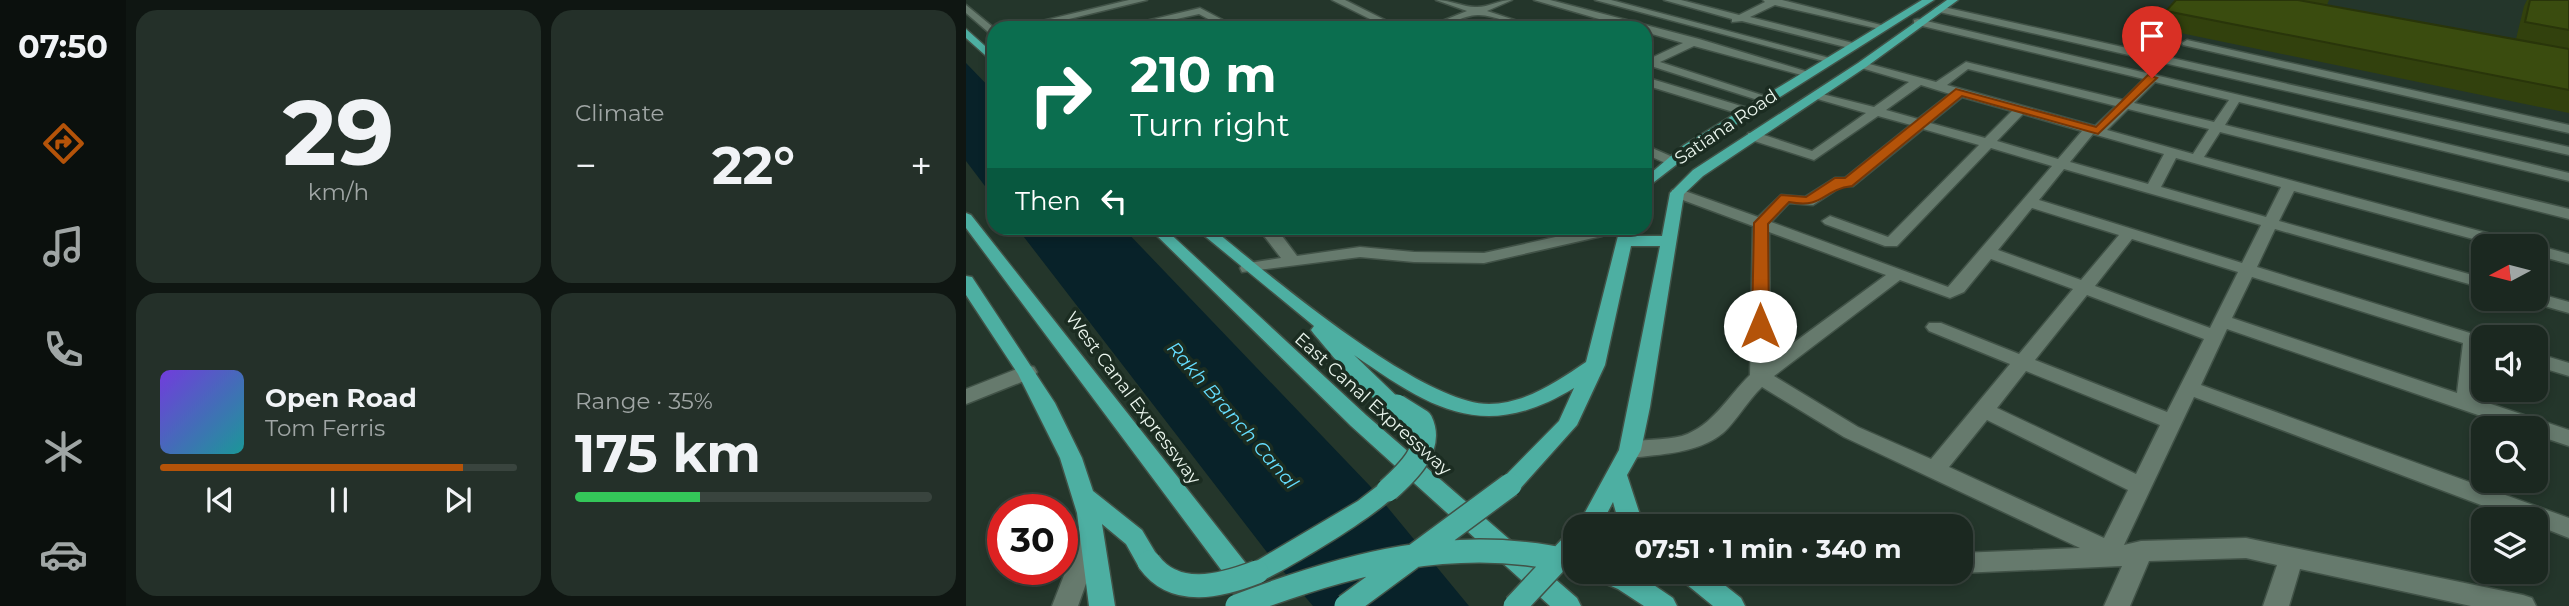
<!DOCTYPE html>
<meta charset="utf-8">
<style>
body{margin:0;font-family:Montserrat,sans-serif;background:#243029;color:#f1f3f6;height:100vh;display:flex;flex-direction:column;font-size:26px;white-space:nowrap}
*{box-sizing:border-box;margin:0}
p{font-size:23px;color:#a0a6a5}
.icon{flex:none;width:38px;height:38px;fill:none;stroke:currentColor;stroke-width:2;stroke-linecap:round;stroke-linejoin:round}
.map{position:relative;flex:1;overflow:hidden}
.details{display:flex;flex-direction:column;gap:10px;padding:10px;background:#0f1612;width:840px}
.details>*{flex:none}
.top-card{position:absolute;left:21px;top:21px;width:665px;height:214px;border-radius:21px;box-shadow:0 4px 10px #0003,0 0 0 2px #39443e;background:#0b6e4f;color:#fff;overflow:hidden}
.needle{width:46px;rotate:263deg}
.tools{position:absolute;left:1505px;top:234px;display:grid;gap:14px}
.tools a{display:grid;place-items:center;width:77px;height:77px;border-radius:14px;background:#1b2820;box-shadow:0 4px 10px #0003,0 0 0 2px #39443e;font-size:35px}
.speed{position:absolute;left:21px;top:494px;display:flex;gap:14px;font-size:35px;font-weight:700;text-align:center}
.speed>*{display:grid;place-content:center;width:91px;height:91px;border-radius:50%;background:#1b2820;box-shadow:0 4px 10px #0003,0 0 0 2px #39443e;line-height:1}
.speed .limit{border:10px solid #d22;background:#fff;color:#111}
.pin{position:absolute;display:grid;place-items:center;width:60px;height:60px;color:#fff;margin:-72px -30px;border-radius:50% 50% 50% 0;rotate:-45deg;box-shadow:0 0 7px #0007}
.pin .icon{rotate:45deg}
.me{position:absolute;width:77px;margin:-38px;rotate:0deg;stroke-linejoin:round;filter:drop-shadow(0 0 5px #0008)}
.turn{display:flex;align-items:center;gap:24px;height:147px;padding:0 28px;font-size:32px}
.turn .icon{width:91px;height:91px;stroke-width:2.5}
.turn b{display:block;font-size:49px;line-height:60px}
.then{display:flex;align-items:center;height:66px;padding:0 28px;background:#0003;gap:14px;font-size:26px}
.big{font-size:52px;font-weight:700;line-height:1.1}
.details .widget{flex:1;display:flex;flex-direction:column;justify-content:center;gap:10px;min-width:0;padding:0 24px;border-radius:21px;background:#243029}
.details .dial{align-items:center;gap:0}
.dial b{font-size:91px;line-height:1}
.song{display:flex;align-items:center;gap:21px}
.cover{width:84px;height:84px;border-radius:10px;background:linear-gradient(135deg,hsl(260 70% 55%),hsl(180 70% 35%))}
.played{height:7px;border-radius:4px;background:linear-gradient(90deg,#b45309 85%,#39443e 85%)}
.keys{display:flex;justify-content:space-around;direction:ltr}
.heat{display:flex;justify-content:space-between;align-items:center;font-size:38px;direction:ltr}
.charge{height:10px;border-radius:5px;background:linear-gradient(90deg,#34c759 35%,#39443e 0)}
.details .tiles{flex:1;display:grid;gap:10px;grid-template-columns:repeat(2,1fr)}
.trip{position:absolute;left:597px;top:514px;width:410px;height:70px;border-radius:21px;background:#1b2820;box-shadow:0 4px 10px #0003,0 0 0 2px #39443e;font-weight:700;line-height:70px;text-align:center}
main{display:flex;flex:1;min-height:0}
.dock{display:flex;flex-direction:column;width:126px;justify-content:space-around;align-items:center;background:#0b100d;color:#a0a6a5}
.dock .icon{width:49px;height:49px}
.dock .active{color:#b45309}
.dock b{font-size:32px;color:#f1f3f6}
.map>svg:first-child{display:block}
</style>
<main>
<nav class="dock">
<b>07:50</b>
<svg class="icon active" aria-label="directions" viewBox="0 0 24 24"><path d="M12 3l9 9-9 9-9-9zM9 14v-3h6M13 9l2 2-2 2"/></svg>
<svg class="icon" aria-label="music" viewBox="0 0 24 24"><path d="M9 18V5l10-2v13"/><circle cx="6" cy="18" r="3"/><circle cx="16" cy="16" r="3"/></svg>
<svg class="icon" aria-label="phone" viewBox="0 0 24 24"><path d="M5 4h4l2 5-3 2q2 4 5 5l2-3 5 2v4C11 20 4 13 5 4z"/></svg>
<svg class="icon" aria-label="climate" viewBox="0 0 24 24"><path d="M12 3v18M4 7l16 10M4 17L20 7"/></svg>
<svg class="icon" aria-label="car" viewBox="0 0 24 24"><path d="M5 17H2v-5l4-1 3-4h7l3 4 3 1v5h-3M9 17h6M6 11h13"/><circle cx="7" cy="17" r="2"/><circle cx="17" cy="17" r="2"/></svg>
</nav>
<section class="details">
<div class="tiles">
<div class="widget dial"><b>29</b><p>km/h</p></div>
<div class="widget"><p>Climate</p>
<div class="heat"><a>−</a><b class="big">22°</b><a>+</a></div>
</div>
<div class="widget">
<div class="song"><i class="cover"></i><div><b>Open Road</b><p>Tom Ferris</p></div></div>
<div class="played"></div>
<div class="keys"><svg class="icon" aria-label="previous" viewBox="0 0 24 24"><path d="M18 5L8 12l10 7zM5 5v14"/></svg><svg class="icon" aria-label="pause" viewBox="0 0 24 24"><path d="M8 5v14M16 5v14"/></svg><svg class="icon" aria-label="next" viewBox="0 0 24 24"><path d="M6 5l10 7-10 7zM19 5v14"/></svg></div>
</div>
<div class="widget"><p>Range · 35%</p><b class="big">175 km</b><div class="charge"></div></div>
</div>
</section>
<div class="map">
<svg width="1603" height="606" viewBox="0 0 1603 606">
<rect width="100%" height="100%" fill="#24362b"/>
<!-- water -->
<path fill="#082229" d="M0 63 28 92V198L0 161Z
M51 228H157L404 486 503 606H347L300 551Z"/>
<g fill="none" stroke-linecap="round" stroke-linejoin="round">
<!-- minor casing -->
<g stroke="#415247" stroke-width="3">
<path id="minor" d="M163 0H181L66 28H47Z
M366 0H379L435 28H422Z
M470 0C484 0 500 8 511 7 523 7 533 0 546 0L521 11 573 28C552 28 534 16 513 15 499 14 478 28 459 28L501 11Z
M568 0H584L733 39 849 74 843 77 728 46 694 62 808 99 798 102 685 66 679 68V58L683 59 717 43 679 32V28H664Z
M629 0H645L871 60 865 63Z
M698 0H715L773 15 799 2 797 0H816L923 27 918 30 809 5 784 17 891 44 892 46 887 49 776 21 766 22V19Z
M0 5 28 28V37L0 13Z
M973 6 1603 147V155L969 11 968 9Z
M234 8 272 28H259L233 14 170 28H151Z
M952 19 1603 173V181L1273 102 1259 125 1603 209V219L1254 132 1238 157 1562 244 1564 247H1537L1328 191 1313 221 1517 278V288L1309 229 1291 267 1520 338H1517L1510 399 1603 430V446L1570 435V429H1553L1261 329 1235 385 1603 518V538L1570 525V520H1555L1228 397 1158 545 1175 541 1280 538 1557 595 1566 598 1570 606H1505L1334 569 1323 606H1297L1311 565 1280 558 1183 561 1164 606H1138L1156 566 994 573 991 572H994V553L1114 548 878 437 796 387C783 399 768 424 757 433 731 454 695 454 664 458L656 456 653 450 656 444C676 438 697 441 716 436 747 426 762 396 784 375L787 226 706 196V190H716L792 217 815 195 839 197 869 178H879L945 125 912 116 848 160 782 139V133H792L846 151 900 113 848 98V92L908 107 943 82 892 67 890 65 896 62 970 82 1000 62 1157 100 1178 79 948 24V20ZM1002 69 1150 106 1129 126 981 85ZM1189 82 1263 100 1248 122 1168 103ZM955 85 984 94 952 119 920 110ZM996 97 1046 111 1019 138 964 123ZM1162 109 1243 129 1227 154 1141 130ZM1057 114 1116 131 1092 159 1031 141ZM957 129 1013 145 922 237 864 216 856 221 859 224 919 246H931L1025 148 1086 166 982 287 805 222 823 203 847 205 876 186H887ZM1127 134 1198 154 1182 184 1104 162ZM1210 158 1315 187 1300 217 1195 187ZM1098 169 1295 225 1276 263 1073 200ZM1066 208 1153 235 1115 280 1032 250ZM803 232 920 275 804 360ZM1166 239 1272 272 1244 328 1129 286ZM1025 259 1107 289 1053 354 975 323H963L960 327 963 331 1044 364 965 459 892 427 808 376 934 280 984 298 998 292ZM1286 277 1497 343 1491 393 1266 318ZM1121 295 1238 339 1201 412 1069 360ZM1060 371 1194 425 1170 474 1031 408ZM1021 420 1162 490 1138 538 983 467Z
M1221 40 1603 125V133L1217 45 1216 43Z
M679 77 785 109 787 112 777 115 679 85Z
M679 145 709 158 711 161 704 165 679 154Z
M296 228H310L331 256 394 247 448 252 518 253 630 228 638 233 636 236 518 263 448 262 394 257 276 272 274 268 276 264 315 258 295 232Z
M1570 245 1603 254V264L1570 255V247H1564Z
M1570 293 1603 302V313L1564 302 1562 299H1570Z
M1570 353 1603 363V376L1570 366Z
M61 365 68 367 71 372 68 377 0 404V389Z
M119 526 127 529 133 547 112 606H86L109 547 107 536 111 529Z"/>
</g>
<!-- major casing -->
<g stroke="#415247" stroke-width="3">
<path id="major" d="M956 0H968L728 151 679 189V178L718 145Z
M981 0H992L900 67 737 176 718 194 684 407 675 450 661 475 678 527H654L647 502 634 527H611L653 450 694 246H665L639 365 611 425 552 491 544 494 536 491 533 485 536 479 593 421 608 388C518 443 466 409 388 355L441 406 438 411C414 418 364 352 348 334L345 330 348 326 229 228H246C300 273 455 404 523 404 559 404 592 381 620 362L654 228H668L667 236H696L704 193 727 170 892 63Z
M0 29 28 54V63L0 38Z
M0 213 5 215 282 566 392 501 414 484 422 481 430 484 433 490C423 509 316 573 293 582L295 587 292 595 283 598 274 595 0 228Z
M183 228H198L400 415 611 598 615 606H584L385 426Z
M0 276 6 277 89 403 116 458 127 491 176 530 195 562 192 569 183 572 174 569 160 544 136 524 149 606H123L111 513 94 458 52 374 0 295Z
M626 572 670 573 707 598 711 606H678L652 589 629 579Z
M711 572H742L775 598 779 606H747L714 579Z"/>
</g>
<!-- minor -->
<use href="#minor" fill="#667a6d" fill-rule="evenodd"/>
<!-- major -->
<use href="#major" fill="#4dafa2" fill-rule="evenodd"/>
<!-- major-bridge casing -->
<g stroke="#415247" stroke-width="26" stroke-linecap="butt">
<path id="major-bridge" d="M422 490C441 473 468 448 455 421L431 406
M183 562C209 598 255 586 291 572
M271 606C383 563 490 534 609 562
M380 606 544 485
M549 606 609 542"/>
</g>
<!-- major-bridge -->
<use href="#major-bridge" stroke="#4dafa2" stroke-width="23"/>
</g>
<!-- wall -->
<path fill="#32410d" d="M1210 0H1363L1361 5 1550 39 1558 6 1561 0H1603V113L1195 29 1200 11Z"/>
<!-- building -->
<path fill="#3a4c0f" stroke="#29350a" stroke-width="2" d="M1210 0H1332L1603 49V90L1200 11Z
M1564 0H1603V30L1559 22Z"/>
<!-- route -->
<path fill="#b45309" stroke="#753606" stroke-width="2" d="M1182 75 1191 78 1132 134 996 96 886 186C855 190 859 209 823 202L802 224 803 326 794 331 786 326 788 223 815 195 840 197 869 178H879L990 89 1130 127Z"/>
<g text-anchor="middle" stroke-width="7" stroke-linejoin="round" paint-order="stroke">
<!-- street labels -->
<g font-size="18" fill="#eaf5ed" stroke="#1b2c21">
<text transform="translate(760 127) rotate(-34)" y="6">Satiana Road</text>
<text transform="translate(167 398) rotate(53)" y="6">West Canal Expressway</text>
<text transform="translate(407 404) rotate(42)" y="6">East Canal Expressway</text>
</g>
<!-- water labels -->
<g font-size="19" font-style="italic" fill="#65ddfe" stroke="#1b2c21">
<text transform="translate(267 415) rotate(49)" y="7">Rakh Branch Canal</text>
</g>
</g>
</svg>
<div class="tools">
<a><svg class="needle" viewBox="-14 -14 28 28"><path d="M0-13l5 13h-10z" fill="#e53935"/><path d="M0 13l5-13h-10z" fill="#a0a6a5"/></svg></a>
<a><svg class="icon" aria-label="sound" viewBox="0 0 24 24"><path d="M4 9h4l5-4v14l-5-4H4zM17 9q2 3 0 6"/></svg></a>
<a><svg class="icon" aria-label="search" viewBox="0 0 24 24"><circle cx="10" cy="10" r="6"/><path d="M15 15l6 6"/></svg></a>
<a><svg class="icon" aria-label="layers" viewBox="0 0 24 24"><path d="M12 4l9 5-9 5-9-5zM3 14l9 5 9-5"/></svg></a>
</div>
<div class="speed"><div class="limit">30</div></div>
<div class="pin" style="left:1186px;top:78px;background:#d93025"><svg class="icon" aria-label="arrive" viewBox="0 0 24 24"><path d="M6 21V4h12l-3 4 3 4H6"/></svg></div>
<svg class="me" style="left:794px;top:326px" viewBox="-20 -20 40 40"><circle r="19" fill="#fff"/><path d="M0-13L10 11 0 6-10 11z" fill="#b45309"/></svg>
<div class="trip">07:51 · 1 min · 340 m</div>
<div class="top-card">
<div class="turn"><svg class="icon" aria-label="right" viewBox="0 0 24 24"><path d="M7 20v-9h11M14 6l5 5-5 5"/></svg><div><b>210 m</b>Turn right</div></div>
<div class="then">Then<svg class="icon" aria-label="left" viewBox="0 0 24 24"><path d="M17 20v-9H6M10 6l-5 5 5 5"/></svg></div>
</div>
</div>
</main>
